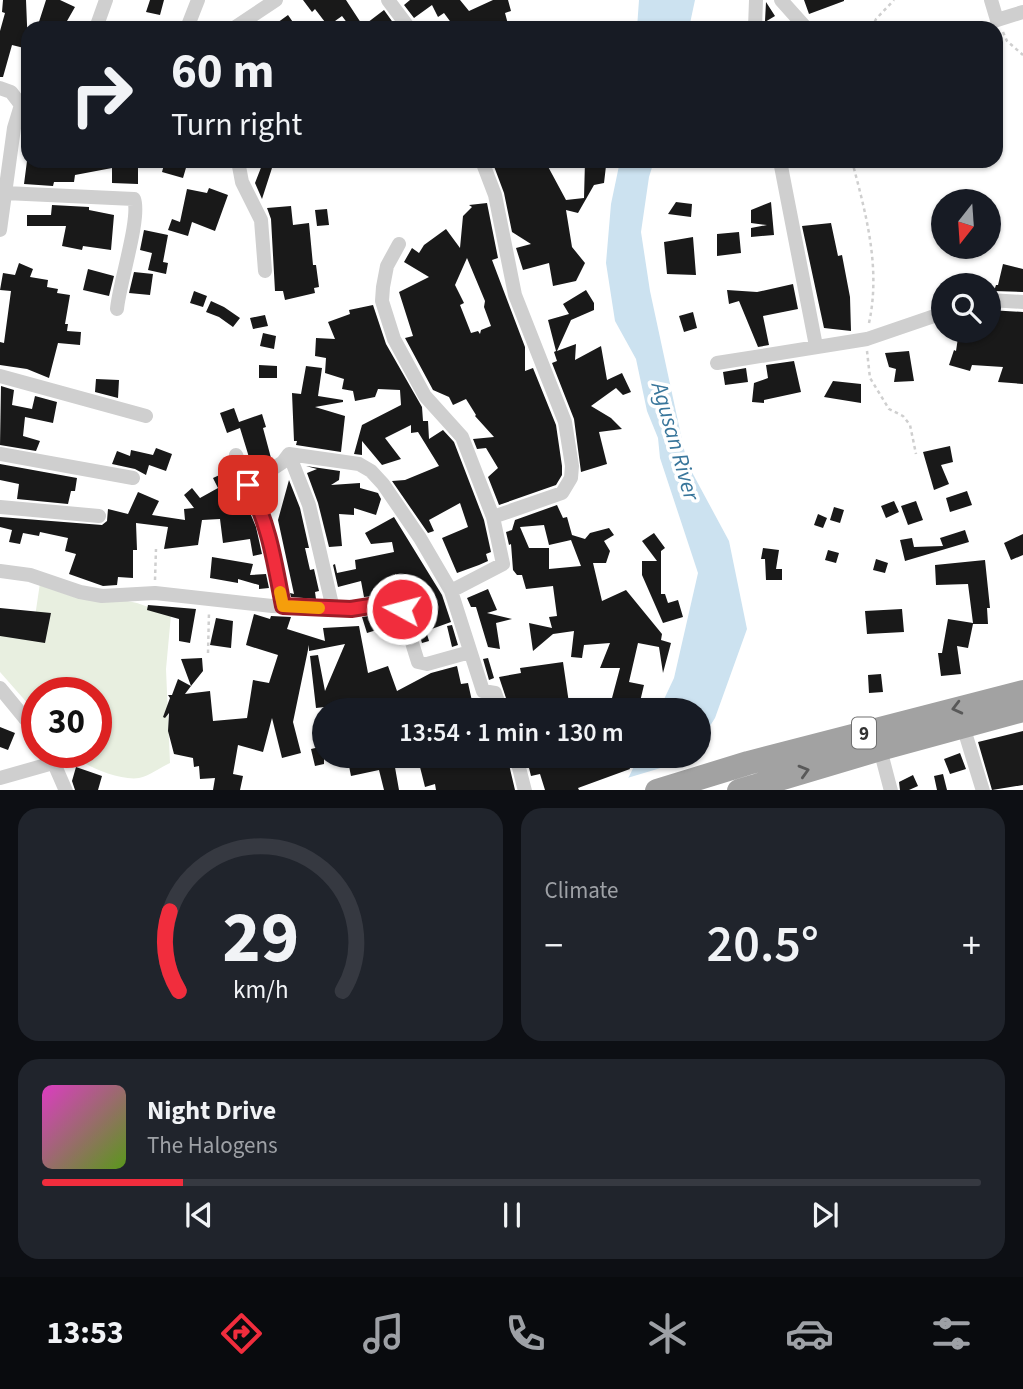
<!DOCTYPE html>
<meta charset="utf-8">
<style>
body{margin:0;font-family:"Source Sans 3",sans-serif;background:#20242c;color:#f1f3f6;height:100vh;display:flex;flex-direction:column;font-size:26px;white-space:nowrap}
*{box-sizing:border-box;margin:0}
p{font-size:23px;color:#9ea1a6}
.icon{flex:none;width:38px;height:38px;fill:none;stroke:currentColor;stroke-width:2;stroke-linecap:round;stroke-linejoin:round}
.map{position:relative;height:790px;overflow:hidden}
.details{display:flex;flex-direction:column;gap:18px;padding:18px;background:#0d0f14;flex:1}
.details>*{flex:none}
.hud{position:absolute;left:21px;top:21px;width:982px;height:147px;border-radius:21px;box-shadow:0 2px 5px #0004;background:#171b24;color:#f1f3f6;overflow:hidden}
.needle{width:46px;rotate:197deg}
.buttons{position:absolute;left:931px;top:189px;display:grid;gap:14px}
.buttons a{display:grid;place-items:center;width:70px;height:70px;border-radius:50%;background:#171b24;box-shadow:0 2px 5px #0004;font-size:35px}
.speed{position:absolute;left:21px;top:677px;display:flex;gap:14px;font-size:35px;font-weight:700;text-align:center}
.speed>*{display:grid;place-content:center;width:91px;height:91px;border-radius:50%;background:#171b24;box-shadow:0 2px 5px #0004;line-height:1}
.speed .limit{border:10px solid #d22;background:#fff;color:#111}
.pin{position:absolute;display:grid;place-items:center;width:60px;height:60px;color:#fff;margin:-30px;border-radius:14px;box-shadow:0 4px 10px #0006}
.me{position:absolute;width:77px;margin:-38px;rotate:277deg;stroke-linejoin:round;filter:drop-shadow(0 0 5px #0008)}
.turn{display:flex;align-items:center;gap:24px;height:147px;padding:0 35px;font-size:32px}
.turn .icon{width:91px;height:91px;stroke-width:2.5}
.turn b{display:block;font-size:49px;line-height:60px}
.big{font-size:52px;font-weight:600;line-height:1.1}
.details .card{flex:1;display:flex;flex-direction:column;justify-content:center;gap:10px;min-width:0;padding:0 24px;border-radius:21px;background:#20242c}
.details .dial{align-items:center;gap:0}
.dial svg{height:182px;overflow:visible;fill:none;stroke:#363941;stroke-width:7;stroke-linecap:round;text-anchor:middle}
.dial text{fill:#f1f3f6;stroke:none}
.song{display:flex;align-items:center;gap:21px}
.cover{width:84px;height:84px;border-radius:10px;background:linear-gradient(135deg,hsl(310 70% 55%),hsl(90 70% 35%))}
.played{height:7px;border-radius:4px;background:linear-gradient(90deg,#f12d3d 15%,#363941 15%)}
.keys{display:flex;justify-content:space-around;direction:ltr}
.heat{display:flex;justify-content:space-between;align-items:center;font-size:38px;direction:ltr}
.details .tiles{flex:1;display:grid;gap:18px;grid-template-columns:1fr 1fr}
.card:last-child{grid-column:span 2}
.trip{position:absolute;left:312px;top:698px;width:399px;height:70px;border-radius:35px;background:#171b24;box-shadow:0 2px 5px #0004;font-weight:600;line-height:70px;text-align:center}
.tab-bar{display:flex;height:112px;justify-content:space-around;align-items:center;background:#090b0e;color:#9ea1a6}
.tab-bar .icon{width:49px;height:49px}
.tab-bar .selected{color:#f12d3d}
.tab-bar b{font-size:32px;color:#f1f3f6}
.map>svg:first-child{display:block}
</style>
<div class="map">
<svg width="1023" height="791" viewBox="0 0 1023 791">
<rect width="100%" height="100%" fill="#fff"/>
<!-- green -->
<path fill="#e8efe0" d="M40 583 137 603 171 615 166 669 170 763C161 767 149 776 139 778 120 781 83 766 71 753L96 752V693H37V714L0 672V633L32 637Z"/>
<!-- water -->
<path fill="#cce2f0" d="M639 0H695L689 28H637Z
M620 161H654L649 177 641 232 650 291 687 463 729 541 747 629 715 718 698 745V710H659L674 678 698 573 660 458 658 438 647 411 636 359 615 321 606 263 611 204Z
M639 756H691L686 765 622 791Z"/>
<!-- pier -->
<path fill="#fff" d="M694 758 690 765 698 791 619 790 624 779Z"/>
<!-- building -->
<path fill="#191919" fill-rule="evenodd" d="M3 0H26L28 49 12 45 3 77H0V31L5 13 2 12Z
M46 0H60L75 7 63 28H37Z
M150 0H164L160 15 146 12Z
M303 0H346L363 26 384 10 394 24 388 28H351L342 16 328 26 315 9 312 12Z
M410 0H460L469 11 493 0H508L511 11 505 13 509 28H455L444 13 438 17 432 5 414 18 404 5Z
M804 0H844V1L809 14Z
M766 2 775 16 765 22V21Z
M288 15 297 28H270Z
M27 161H138V184L112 183V168L75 175 74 182H54L53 186 24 184Z
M165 161H188L183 178 162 172Z
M492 161H545L566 200 584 198 585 161 606 166 604 183 594 185 578 213 566 210 572 247 585 263 576 281 553 286 549 263 523 270 516 248 531 244 512 232 504 193Z
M262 165 272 168 262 199 255 183Z
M209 188 228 195 215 231 192 222 188 236 168 230 172 219 180 222 187 189 207 193Z
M676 202 692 204 691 217 668 214Z
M771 202 774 235 751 237V228L767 225 751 223V210Z
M487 203 498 258 492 260 525 347V371L533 368 556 425 562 466V475L556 485 499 505 488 477 498 468 486 448 477 449 473 439 494 437 475 416 476 415 466 399 453 405 449 397 433 390 405 338 413 336 399 292 429 277 404 262 412 248 419 253 424 245 446 229 460 248 463 216 472 207 469 205ZM467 258 485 301 484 307 491 326 481 330 480 334 478 331 471 333 460 305 464 303 455 285Z
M52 205 89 207V210L114 215 111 250 83 246 82 250 62 246 66 226H27V215H51Z
M291 206 293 225 309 223 313 265H316L319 287 314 288 315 293 285 300 283 291H275L271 219 267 208Z
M327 209 329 225 317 226 315 210Z
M831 223 838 256 842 255 850 297 851 331 824 328 802 226Z
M144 230 168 235 163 262 168 263 166 274 148 270 152 253 140 250Z
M739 232 741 253 717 256V234Z
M693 237 696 275 667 274 664 242Z
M19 263 33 269 30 277 48 280 47 287 58 289 57 293 70 295 65 324H68L67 331 81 332 80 345 58 343 49 378 27 369 0 365V342L4 343 11 291 0 290 3 273 15 275Z
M1003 264 1023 269V292L994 291 996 285H998Z
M88 269 114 276 109 296 83 290Z
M134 272 153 274 150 295 129 293Z
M793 284 798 309 763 316 769 345 758 347 739 301 729 304 727 290 757 292Z
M586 290 594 303V310L571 320 557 351 576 344 575 360 601 346 607 380 622 373 631 392 623 395 616 388 591 406 611 418 622 429 599 432 607 464 581 472 574 419 552 363 557 361 554 352 556 351 548 320 569 314 563 304Z
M194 291 207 296 203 307 190 303Z
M211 301 224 307 240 318 233 327 219 317 206 312Z
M373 305 386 344 422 407 423 421H428L429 439 443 430 454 442 484 520 491 552 486 554 488 561 479 565 457 573 442 538 468 527 460 503 429 520 434 531 428 533 392 481 405 480 439 466 418 432 411 433V425L385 438 401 459 382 465 362 441V455L354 454 362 425 401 405 400 390 378 389 375 397 355 401 353 391 342 389 344 379 325 373 326 358 315 356 316 338 335 339 328 322 350 314 349 310Z
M989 310 1023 312V384L998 382 1003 367 972 365 970 371 949 365 954 350 956 351 959 331H989Z
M693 312 697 328 684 332 679 316Z
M265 315 268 326 253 329 250 318Z
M263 333 276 336 274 349 260 346Z
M909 351 914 381 894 382 896 369 889 367 885 353Z
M794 361 801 392 764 400V403L752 402 754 383 768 378 766 365Z
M259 365 277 366V378H259Z
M306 366 322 368 318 396 343 400V402L315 407 345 416 341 452 296 445 297 441H294L292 393 301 394Z
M746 368 748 382 725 385 723 372Z
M96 379 119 380 118 398 95 392Z
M833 381 861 384V403L824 397Z
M1 386 14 390 12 405 32 409 35 396 57 402 53 423 25 417 23 436 40 441 36 451 0 445Z
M234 408 239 422 262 414 266 427 263 428 271 458 260 465 252 467 240 428 227 433 220 413Z
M950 446 953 462 941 465 949 484 934 490 923 452Z
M156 448 172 454 166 471 149 465 146 475 135 469 112 464 117 451 130 456 131 450 153 455Z
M0 464 77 478 75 491H71L68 504 17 499 19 484 0 480Z
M306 466 340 471 339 480 331 485 360 483V488L378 493 381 499 376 515 354 508V515L339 514 342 546 329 547 318 503 307 473 317 469Z
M226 472 234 490 238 488 243 496 256 527 262 554 253 556 250 539 223 543 220 519 202 520 198 545 164 549 168 527 136 523 137 550H133V578L118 577 117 585 103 586 69 574 76 554 65 551 68 538 40 532 39 536 23 533 20 544 9 542 12 530 0 527V517L102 525 107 521 108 509 128 514 138 492 159 501 152 515 185 520 184 509 194 508 184 495 192 488 200 498 218 488 213 478Z
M289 480 300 508 309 548H305L310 570 314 569 319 591 315 592 316 599 291 597 290 593 294 594 278 520Z
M967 491 972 505 950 512 946 498Z
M894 501 899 512 886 518 881 506Z
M916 501 923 520 908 525 901 506Z
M557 505 563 518 567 517 572 535 585 539 590 533 609 528 614 535 604 541 610 551 606 563H593L602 601 626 590 662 634 661 640 671 643 663 673 659 647 638 643 629 682 644 685 638 710H621L619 700 612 698 620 668H600L610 643 584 645 582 658 571 657 574 631 553 634 533 651 529 623 552 628 549 617 557 616 553 586 526 589 522 575H517L513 570 511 544 509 545 506 532 512 530 515 520ZM544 525 549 545 571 540 581 566 549 569V548H529L520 527Z
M834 507 844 510 840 523 830 520Z
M818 514 827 518 823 528 814 525Z
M394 517 442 595 451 622 426 631 429 641 422 643 409 601 396 574 373 589 374 596 364 597 361 581 338 587 333 565 335 564 337 573 356 569 355 560 394 552 392 542 371 544 365 533Z
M965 530 969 542 905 561 900 540 912 538 914 547 943 546 940 538Z
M654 533 665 548 661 551V594H665L668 603 678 600 683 617 663 623 642 575V561H657L642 541Z
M1023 534V555L1011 560 1004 543Z
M763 548 779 550 776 569H782V580H766L765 559H761Z
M828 550 839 553 836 563 825 560Z
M212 557 253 564 250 575 266 574 269 588 259 589V585L238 579V583L210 578Z
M876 559 888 563 885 573 873 570Z
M985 560 990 608H987L988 624H973L968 648 957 646 961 674 941 676 938 653H942L948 619 973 623 968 584 936 585 935 565Z
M488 589 497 610 487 613 512 619 496 623 500 649 488 647 476 607H471L467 598Z
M148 605 196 609 190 643 179 641V619L147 610Z
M0 608 51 613 45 643 0 636Z
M902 609 904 632 867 634 865 611Z
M254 614 270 619 271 616 291 617 287 629 325 641 323 628 359 626 368 673 388 666 397 691 431 673 457 666 461 684 468 683 474 710H392L390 705 383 709 378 698 355 703 353 710H325V707L316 708 310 656 318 655 325 691 345 644 309 651V645L293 722 301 753 282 758 272 718 263 752 238 745 233 774 243 776 240 790H213L215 778 200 779 199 766 194 767 193 758 174 754 168 731 169 713 165 718 163 717 170 698 168 695H172L178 679 191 686 185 694 210 691 213 721 247 718 253 680 269 683 278 655 246 645Z
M383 614 386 627 367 633 362 617Z
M394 617 399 633 390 634 387 619Z
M216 618 233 621 231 648 210 645Z
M452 625 458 645 452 647 447 626Z
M202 658 203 671 191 686 181 659Z
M488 658 494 678 489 680 483 659Z
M563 662 570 710H510L499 677 521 673 520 668Z
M881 674 883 692 869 693 868 675Z
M0 727 15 733 8 750 0 747Z
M1023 731V785L992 790 978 742Z
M324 746V764L315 766 311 749Z
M60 752H73L78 758 69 764 64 763Z
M960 753 966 769 950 774 944 759Z
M347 756H361L363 763 393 756 399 790H384L379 770 351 776Z
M461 756H507L515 790H436L435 784 425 787 420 767Z
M526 756H588L589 760 601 756H626L630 769 578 788 579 790H545L540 774 531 776Z
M76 767 102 776 98 790H75L72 781Z
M943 774 947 790H937L934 776Z
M913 775 918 786 909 790H900L899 782Z"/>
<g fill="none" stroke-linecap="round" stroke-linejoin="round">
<!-- path -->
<path stroke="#cfcfcf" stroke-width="2.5" stroke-dasharray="3.5 3.5" stroke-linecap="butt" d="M872 28 876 19 894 0
M1003 32 1007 41 1023 55
M852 161C866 214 881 268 869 323
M867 351 870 378 889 409 903 416 910 425 916 454
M155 580 156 549
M208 653 209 612"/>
<!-- minor -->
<path stroke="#cfcfcf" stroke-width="14" d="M388 0 409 28
M781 0 806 28
M991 0 997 20 1023 12
M96 28 106 0
M187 28 198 0
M234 28 276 0
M755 28 756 0
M0 88 11 92 21 105
M238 161 242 182 261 220 265 271
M780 161 816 346
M5 193 134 199C141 218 119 284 117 309
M0 230 14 128 21 105H28
M399 244 387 266 383 287 382 301 394 339 425 396 462 437 493 517
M989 300 1023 302
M717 363 867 339 943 313
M0 376 146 416
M0 454 133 478
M289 454 309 505 333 609
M236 455 265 524 283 606
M248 485 283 462 289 454 359 464 371 471 383 484 420 538 451 591 483 691 495 693 501 710
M0 507 99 516
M0 571 30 575 80 592 102 596 155 593 272 606 333 609H351L395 602 400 604 418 662 427 664 470 652
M451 591 503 564 493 517 562 493 571 478 572 466 565 422 515 295 495 195 482 161
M0 688 37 733
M963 726 983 791
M880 749 891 791
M49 752 66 791
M516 756 525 791
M0 778 53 763"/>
<!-- trunk -->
<path stroke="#a2a2a2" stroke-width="24" d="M657 791 748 763 1023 692
M739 791 880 749 1023 710"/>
</g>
<!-- one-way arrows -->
<defs><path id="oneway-chevron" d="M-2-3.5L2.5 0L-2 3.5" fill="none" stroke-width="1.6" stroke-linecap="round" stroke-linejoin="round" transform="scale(1.75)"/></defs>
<g stroke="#595959">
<use href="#oneway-chevron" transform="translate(957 708) rotate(166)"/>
<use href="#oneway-chevron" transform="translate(804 771) rotate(-16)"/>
</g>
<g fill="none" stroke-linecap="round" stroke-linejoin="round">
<!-- route casing -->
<g stroke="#9d1d28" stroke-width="18">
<path id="route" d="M248 485C269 522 275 565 283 606L351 609 395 602 400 604 402 609"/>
</g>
<!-- route -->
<use href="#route" stroke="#f12d3d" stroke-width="12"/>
<!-- slow -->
<path stroke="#f59e0b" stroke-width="12" d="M280 592 283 606 319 608"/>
</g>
<g text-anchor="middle" stroke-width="7" stroke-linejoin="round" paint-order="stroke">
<!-- shield labels -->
<rect fill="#fff" stroke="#707070" stroke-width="2" x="852" y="717.5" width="24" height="31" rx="5"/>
<g font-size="19" font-weight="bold" fill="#323232">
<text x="864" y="740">9</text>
</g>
<!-- water labels -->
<g font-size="23" font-style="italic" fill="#39769b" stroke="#fff">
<text transform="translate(676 441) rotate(74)" y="8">Agusan River</text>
</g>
</g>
</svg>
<div class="buttons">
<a><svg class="needle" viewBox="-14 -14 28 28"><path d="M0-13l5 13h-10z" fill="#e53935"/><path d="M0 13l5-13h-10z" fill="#9ea1a6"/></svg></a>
<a><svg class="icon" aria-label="search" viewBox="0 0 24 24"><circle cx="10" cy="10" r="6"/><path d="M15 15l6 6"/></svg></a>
</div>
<div class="speed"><div class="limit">30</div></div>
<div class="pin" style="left:248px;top:485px;background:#d93025"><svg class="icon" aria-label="arrive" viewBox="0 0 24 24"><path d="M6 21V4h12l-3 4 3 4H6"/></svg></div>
<svg class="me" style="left:402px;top:609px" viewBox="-20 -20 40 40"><circle r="17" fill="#f12d3d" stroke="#fff" stroke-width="3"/><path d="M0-11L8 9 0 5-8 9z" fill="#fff"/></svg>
<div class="trip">13:54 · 1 min · 130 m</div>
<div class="hud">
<div class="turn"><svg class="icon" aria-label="right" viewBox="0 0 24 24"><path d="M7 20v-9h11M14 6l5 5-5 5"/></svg><div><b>60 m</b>Turn right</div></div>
</div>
</div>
<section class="details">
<div class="tiles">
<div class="card dial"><svg viewBox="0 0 100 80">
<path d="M14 69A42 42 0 1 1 86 69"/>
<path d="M14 69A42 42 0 0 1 10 34" stroke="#f12d3d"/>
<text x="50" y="56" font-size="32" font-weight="700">29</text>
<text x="50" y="72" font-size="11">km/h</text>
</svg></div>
<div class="card"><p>Climate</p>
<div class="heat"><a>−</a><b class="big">20.5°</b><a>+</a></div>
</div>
<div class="card">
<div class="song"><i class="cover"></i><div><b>Night Drive</b><p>The Halogens</p></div></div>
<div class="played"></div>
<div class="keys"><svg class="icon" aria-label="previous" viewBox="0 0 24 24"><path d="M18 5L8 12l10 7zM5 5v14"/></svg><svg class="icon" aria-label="pause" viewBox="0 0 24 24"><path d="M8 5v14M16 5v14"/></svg><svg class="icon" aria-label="next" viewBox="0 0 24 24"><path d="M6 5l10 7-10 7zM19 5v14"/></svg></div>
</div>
</div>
</section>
<nav class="tab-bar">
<b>13:53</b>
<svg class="icon selected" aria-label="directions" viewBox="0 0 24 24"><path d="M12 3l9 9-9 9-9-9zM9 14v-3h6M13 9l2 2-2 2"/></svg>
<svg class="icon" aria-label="music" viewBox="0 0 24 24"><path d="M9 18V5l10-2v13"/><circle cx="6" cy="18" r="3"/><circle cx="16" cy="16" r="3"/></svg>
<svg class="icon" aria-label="phone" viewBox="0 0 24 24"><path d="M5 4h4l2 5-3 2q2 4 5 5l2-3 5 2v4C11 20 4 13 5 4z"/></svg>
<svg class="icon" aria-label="climate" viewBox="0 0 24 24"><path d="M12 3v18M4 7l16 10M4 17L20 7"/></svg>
<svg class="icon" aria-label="car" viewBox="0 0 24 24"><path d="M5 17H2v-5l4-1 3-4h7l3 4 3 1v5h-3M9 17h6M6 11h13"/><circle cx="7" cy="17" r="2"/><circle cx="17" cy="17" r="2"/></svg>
<svg class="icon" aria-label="filters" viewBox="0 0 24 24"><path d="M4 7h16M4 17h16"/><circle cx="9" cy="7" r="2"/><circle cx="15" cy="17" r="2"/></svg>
</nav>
